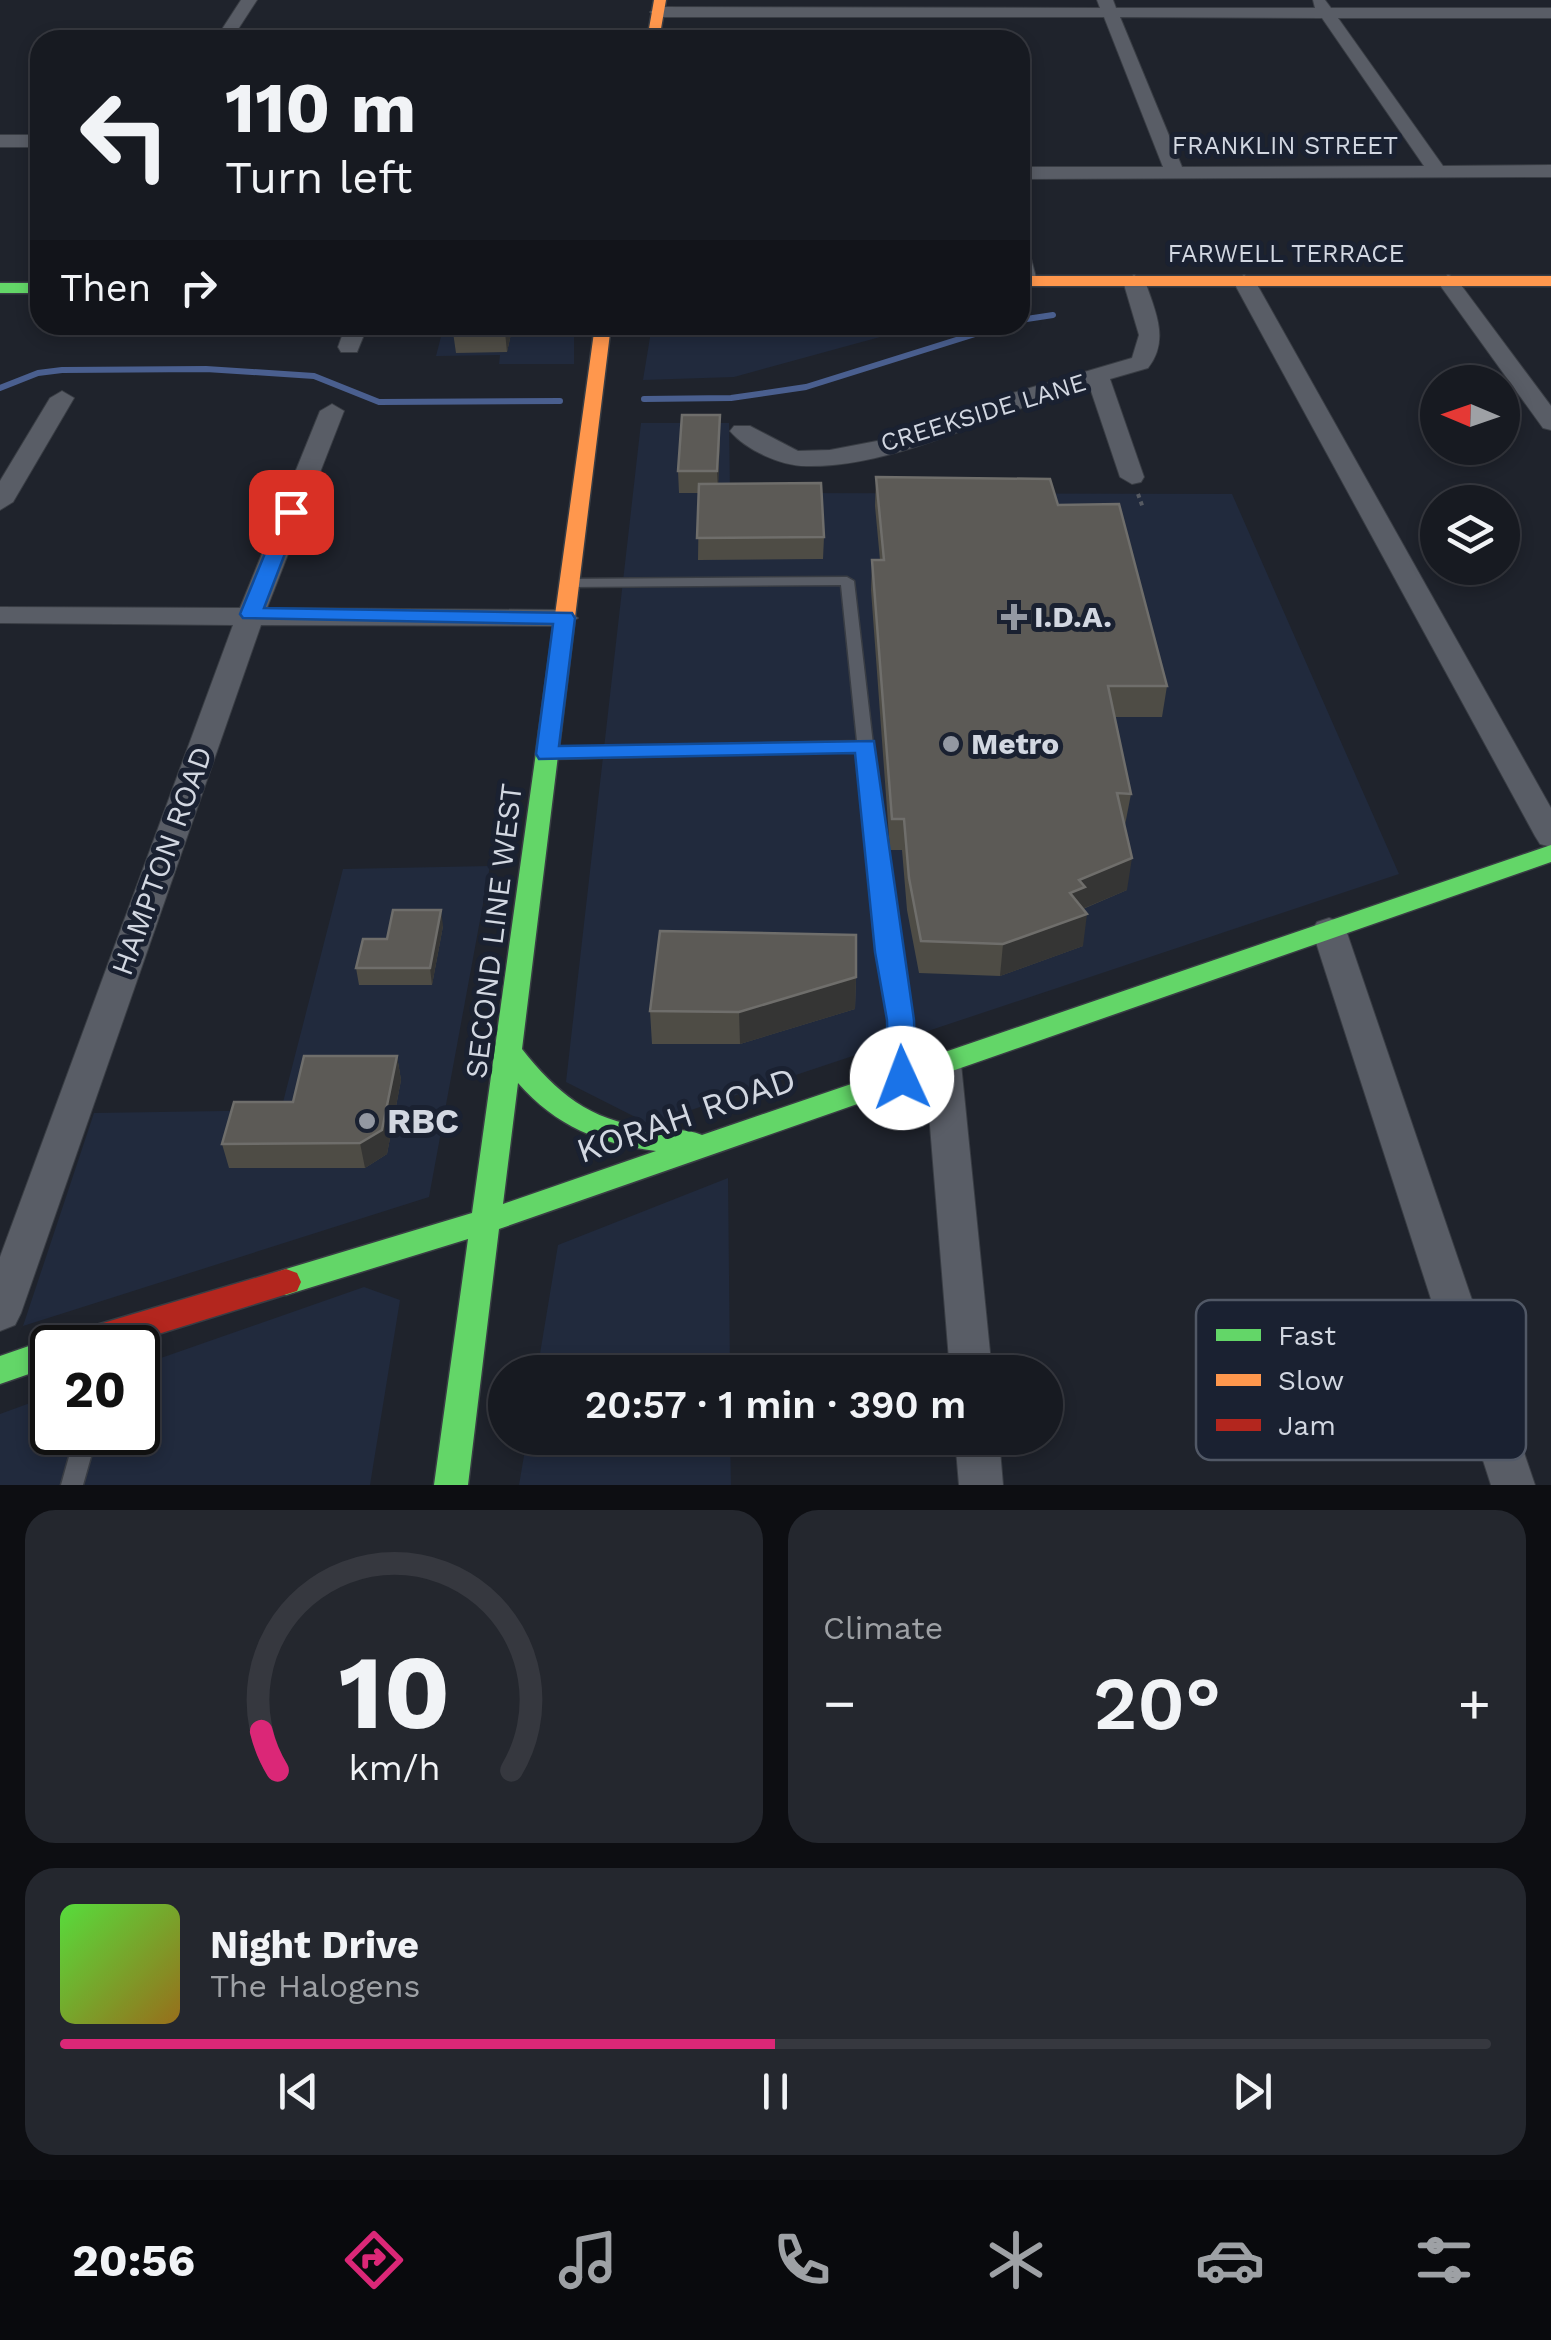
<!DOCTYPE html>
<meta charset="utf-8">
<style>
body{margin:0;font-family:"Work Sans",sans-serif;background:#24272e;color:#f1f3f6;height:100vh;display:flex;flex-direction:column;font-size:38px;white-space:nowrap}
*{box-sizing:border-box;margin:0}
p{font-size:32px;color:#9ea1a5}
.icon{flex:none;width:55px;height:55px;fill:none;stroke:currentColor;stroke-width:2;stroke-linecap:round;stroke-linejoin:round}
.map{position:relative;height:1485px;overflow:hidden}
.side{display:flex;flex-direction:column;gap:25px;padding:25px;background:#0d0e12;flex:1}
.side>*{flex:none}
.hud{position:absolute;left:30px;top:30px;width:1000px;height:305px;border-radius:30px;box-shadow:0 5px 15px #0003,0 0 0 2px #36383f;background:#171a21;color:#f1f3f6;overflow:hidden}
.needle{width:65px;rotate:272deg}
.fabs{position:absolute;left:1420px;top:365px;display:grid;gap:20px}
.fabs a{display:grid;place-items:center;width:100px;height:100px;border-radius:50%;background:#171a21;box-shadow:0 5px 15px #0003,0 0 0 2px #36383f;font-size:50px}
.speed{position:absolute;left:30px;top:1325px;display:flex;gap:20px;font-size:50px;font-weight:700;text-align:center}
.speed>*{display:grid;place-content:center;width:130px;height:130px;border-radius:50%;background:#171a21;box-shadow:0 5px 15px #0003,0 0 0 2px #36383f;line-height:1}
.speed .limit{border:5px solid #111;border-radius:15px;background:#fff;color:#111}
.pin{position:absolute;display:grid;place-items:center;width:85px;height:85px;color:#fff;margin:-42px;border-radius:20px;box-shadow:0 5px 15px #0006}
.me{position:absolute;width:110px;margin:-55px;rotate:358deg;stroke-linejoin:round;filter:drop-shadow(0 0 8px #0008)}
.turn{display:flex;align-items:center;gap:35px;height:210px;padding:0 30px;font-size:45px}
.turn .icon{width:130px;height:130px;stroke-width:2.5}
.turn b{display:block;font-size:70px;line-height:85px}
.then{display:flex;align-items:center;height:95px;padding:0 30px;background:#0003;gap:20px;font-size:38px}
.big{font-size:75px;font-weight:600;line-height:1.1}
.side .card{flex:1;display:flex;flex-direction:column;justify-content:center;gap:15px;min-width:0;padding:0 35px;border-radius:30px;background:#24272e}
.side .dial{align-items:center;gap:0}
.dial svg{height:260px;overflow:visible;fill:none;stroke:#36383f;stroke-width:7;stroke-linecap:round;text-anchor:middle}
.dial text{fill:#f1f3f6;stroke:none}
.song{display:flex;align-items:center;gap:30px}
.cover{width:120px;height:120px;border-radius:15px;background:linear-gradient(135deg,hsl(110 70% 55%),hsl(40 70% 35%))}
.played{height:10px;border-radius:5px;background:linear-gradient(90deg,#db2777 50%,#36383f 50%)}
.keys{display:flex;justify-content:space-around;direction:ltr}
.heat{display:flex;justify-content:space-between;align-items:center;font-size:55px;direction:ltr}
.side .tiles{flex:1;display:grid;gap:25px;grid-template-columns:1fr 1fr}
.card:last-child{grid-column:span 2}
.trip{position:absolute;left:488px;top:1355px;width:575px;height:100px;border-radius:50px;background:#171a21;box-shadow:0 5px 15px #0003,0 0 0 2px #36383f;font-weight:600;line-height:100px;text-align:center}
.dock{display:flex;height:160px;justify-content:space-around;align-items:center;background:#090a0d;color:#9ea1a5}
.dock .icon{width:70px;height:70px}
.dock .current{color:#db2777}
.dock b{font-size:45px;color:#f1f3f6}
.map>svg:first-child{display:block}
</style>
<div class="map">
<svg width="1551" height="1485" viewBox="0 0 1551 1485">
<rect width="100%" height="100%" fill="#1f232c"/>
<!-- built -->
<path fill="#212a3d" d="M444 325H574V364H499L500 355 436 356Z
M652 325H924L734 377 643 380Z
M641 423H729L730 493 1232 494 1399 874 649 1124 566 1082Z
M490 866 429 1197 23 1326 94 1113 281 1110 343 869Z
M728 1178 730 1372H537L558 1245Z
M364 1287 400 1300 370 1485H0V1414L52 1395V1432H138V1366Z
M527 1438H730L731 1485H519Z"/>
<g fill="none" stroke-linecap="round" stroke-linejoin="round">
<!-- stream -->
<path stroke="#4a5f8f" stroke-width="6" d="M1020 320 1053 315
M0 388 38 373 62 370 206 369 314 376 379 402 560 401
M644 399 731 398 806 387 1004 325"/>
<!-- lane casing -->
<g stroke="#393d44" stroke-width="3">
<path id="lane" d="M847 577 854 581 897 951 909 1020 911 1075 908 1080 902 1082 896 1080 893 1075 891 1020 879 951 858 751 551 759 543 754 551 749 857 741 841 585 569 587 562 583 569 579Z
M76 1432H98L83 1485H61Z"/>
</g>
<!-- street casing -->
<g stroke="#393d44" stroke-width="2">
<path id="street" d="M241 0H257L231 40H215Z
M1097 0H1113L1116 8H1315L1313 0H1325L1331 8H1551V18H1338L1443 166 1551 165V177L1020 179V167H1163L1104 17H658L650 12 658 7 1100 8ZM1120 17 1322 18 1424 166 1182 167Z
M0 135H40V147H0Z
M1020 249 1030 255 1037 281 1033 285 1020 286Z
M1134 275 1145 281C1155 311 1170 340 1148 368L1110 379 1144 477 1141 482 1132 484 1120 477 1089 385C1001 410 897 468 806 466 781 466 746 450 730 431L734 426H750L798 451 830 450 877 441 1013 393 1132 358 1139 335 1123 281Z
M1244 275 1255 281 1551 808V847L1540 844 1535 836 1233 281Z
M1448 275 1455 277 1551 406V430L1543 428 1437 281Z
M346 325H368L357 352H341L338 347Z
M62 391 74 398 13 502 0 510V481L50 398Z
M332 404 344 411 267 608 564 610 578 618 564 626 261 625 21 1313 15 1325 0 1331V1257L233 625 0 623V607L240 608 320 411Z
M1329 918 1341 922 1346 930 1535 1485H1491L1312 930 1317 922Z
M943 1050 956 1054 961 1064 992 1372H950L925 1064 930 1054Z
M955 1438H999L1003 1485H959Z"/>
</g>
<!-- fast casing -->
<g stroke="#393d44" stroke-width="3">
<path id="fast" d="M0 283H40V293H0Z
M550 724 561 731 522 1049C556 1092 590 1121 647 1127 665 1130 686 1128 702 1135L1551 845V862L499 1229 468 1485H434L468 1239 286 1295 275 1291 271 1282 275 1273 286 1269 472 1213 539 731ZM518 1083C556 1126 599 1144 656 1151L503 1204Z
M52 1338 63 1342 66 1348H52V1366L0 1384V1356Z"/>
</g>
<!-- slow casing -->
<g stroke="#393d44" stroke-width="3">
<path id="slow" d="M654 0H666L659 40H647Z
M1020 276H1551V286H1020Z
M595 325H611L561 731 550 738 539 731Z"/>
</g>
<!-- jam casing -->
<g stroke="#393d44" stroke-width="3">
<path id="jam" d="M286 1269 297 1273 301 1282 297 1291 113 1348H52V1353L50 1348 55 1338 66 1334Z"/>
</g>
<!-- path -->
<path stroke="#565a62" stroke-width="4" stroke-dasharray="4 4" stroke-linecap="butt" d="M1138 494 1143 508"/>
<!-- lane -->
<use href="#lane" fill="#595d66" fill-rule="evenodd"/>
<!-- street -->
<use href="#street" fill="#595d66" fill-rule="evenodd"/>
<!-- fast -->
<use href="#fast" fill="#63d668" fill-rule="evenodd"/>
<!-- slow -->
<use href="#slow" fill="#ff974d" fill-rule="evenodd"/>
<!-- jam -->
<use href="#jam" fill="#b3261e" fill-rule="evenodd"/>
</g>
<!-- wall -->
<path fill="#4e4c45" d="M513 325 507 352 456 353 453 332Z
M727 325H791V328H727Z
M720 436 718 484 824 537 823 559 698 560 699 493H679L678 471Z
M876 477 1058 505 1167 686 1162 717H1114L1131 794 1125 825 1127 890 1083 909V946L1000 976 919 973 907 910 902 850H890L871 590 872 560H880L875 506Z
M443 926 432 985H359L356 968 387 939Z
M856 977 855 1009 740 1044H652L650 1011Z
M397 1056 401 1080 387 1154 365 1168H229L222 1144Z
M661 1438H677L672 1444Z"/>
<!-- shaded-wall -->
<path fill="#353534" d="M507 325H513L507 352 505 332Z
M720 415V436L718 493 717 471Z
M1132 858 1127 890 1082 909 1087 914 1083 946 1000 976 1003 944 1070 893 1079 880Z
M441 910 443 926 432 985 430 968Z
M856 977 855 1009 740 1044 739 1012Z
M397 1056 401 1080 387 1154 365 1168 360 1143Z"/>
<!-- building -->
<path fill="#5c5a56" stroke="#6f6e6b" stroke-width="2.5" d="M455 325H507L505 332H453Z
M682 415H720L717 471H678Z
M876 477 1050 479 1058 505 1119 504 1167 686H1108L1131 794 1117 793 1132 858 1079 880 1085 887 1070 893 1087 914 1003 944 921 941 909 878 904 819H892L872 560H884Z
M821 483 824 537 697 538 699 484Z
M393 910H441L430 968H356L363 939H387Z
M660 931 856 935V977L739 1012 650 1011Z
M304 1056H397L382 1130 360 1143 222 1144 234 1102H293Z
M661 1358 686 1372H651Z"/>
<!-- route -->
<path fill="#1a73e8" stroke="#114b97" stroke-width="2.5" d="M291 506 301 512 264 608 572 613 575 618 559 746 874 741 914 1020 916 1078 912 1085 902 1088 892 1085 888 1078 887 1020 875 952 855 753 539 759 536 754 553 624 243 618 240 614 282 512Z"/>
<!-- markers -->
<g fill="#9398a2" stroke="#1a2131" stroke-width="4">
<path d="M1009 602h10v10h10v10h-10v10h-10v-10h-10v-10h10z"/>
<circle cx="951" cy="744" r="10"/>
<circle cx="367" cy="1121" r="10"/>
</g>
<g text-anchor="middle" stroke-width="10" stroke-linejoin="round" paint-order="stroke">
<!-- far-street labels -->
<g font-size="25" fill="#d2d7e1" stroke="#1a2131">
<text x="1285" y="154">FRANKLIN STREET</text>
<text x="1286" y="262">FARWELL TERRACE</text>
<text transform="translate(983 412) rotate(-17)" y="9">CREEKSIDE LANE</text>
</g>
<!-- poi labels -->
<g font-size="30" font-weight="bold" fill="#d2d7e1" stroke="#1a2131" text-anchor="start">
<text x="1034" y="627">I.D.A.</text>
<text x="971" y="754">Metro</text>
</g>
<!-- street labels -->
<g font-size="30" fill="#d2d7e1" stroke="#1a2131">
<text transform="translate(162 861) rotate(-70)" y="10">HAMPTON ROAD</text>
<text transform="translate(494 931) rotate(-83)" y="10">SECOND LINE WEST</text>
</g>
<!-- near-street labels -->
<g font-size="35" fill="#d2d7e1" stroke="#1a2131">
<text transform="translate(686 1115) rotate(-19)" y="12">KORAH ROAD</text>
</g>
<!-- near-poi labels -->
<g font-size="35" font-weight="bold" fill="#d2d7e1" stroke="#1a2131" text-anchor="start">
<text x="387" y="1133">RBC</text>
</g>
</g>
<!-- legend -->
<rect x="1196" y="1300" width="330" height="160" rx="15" fill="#1a2131" stroke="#515866" stroke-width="2.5"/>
<rect x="1216" y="1329" width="45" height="12" fill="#63d668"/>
<rect x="1216" y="1374" width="45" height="12" fill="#ff974d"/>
<rect x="1216" y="1419" width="45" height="12" fill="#b3261e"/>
<g font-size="28" fill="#d2d7e1">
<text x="1278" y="1345">Fast</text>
<text x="1278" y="1390">Slow</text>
<text x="1278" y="1435">Jam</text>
</g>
</svg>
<div class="fabs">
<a><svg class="needle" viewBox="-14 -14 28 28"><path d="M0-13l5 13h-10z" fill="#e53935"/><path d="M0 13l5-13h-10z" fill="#9ea1a5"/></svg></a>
<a><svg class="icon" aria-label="layers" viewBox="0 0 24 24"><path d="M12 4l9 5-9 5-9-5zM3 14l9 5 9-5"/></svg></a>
</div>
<div class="speed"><div class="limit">20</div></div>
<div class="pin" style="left:291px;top:512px;background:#d93025"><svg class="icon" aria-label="arrive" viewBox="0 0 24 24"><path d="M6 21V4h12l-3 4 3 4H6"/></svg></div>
<svg class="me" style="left:902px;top:1078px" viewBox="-20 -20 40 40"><circle r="19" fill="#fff"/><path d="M0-13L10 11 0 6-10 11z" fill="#1a73e8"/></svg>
<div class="trip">20:57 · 1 min · 390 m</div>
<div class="hud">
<div class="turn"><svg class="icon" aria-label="left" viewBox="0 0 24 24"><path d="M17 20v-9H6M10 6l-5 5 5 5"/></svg><div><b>110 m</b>Turn left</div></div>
<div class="then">Then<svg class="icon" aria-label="right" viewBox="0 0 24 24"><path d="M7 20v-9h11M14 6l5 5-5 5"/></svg></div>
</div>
</div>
<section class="side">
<div class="tiles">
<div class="card dial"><svg viewBox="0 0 100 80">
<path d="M14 69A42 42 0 1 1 86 69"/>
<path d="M14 69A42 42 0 0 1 9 57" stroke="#db2777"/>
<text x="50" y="56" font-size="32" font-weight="700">10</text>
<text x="50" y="72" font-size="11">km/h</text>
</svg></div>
<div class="card"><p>Climate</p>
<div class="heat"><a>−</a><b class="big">20°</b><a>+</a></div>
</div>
<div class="card">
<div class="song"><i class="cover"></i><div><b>Night Drive</b><p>The Halogens</p></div></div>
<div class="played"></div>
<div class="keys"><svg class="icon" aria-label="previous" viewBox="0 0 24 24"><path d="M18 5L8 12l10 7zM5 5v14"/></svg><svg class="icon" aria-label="pause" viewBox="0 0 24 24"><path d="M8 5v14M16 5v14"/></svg><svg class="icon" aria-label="next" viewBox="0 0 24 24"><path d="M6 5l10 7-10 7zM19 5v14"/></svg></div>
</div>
</div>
</section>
<nav class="dock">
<b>20:56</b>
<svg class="icon current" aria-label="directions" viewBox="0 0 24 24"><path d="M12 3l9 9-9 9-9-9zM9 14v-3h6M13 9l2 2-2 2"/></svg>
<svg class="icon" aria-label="music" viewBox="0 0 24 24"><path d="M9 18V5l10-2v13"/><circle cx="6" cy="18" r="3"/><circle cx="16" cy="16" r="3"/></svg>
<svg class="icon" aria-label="phone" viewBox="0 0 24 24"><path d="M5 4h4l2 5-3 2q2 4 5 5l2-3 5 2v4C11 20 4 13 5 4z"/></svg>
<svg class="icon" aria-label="climate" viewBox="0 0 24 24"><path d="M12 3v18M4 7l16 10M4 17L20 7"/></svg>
<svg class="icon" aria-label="car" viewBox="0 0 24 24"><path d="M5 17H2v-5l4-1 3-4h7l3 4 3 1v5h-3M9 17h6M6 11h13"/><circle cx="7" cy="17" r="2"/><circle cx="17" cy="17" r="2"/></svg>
<svg class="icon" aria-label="filters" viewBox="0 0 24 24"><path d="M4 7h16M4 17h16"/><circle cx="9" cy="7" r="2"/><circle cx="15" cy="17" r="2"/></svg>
</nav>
